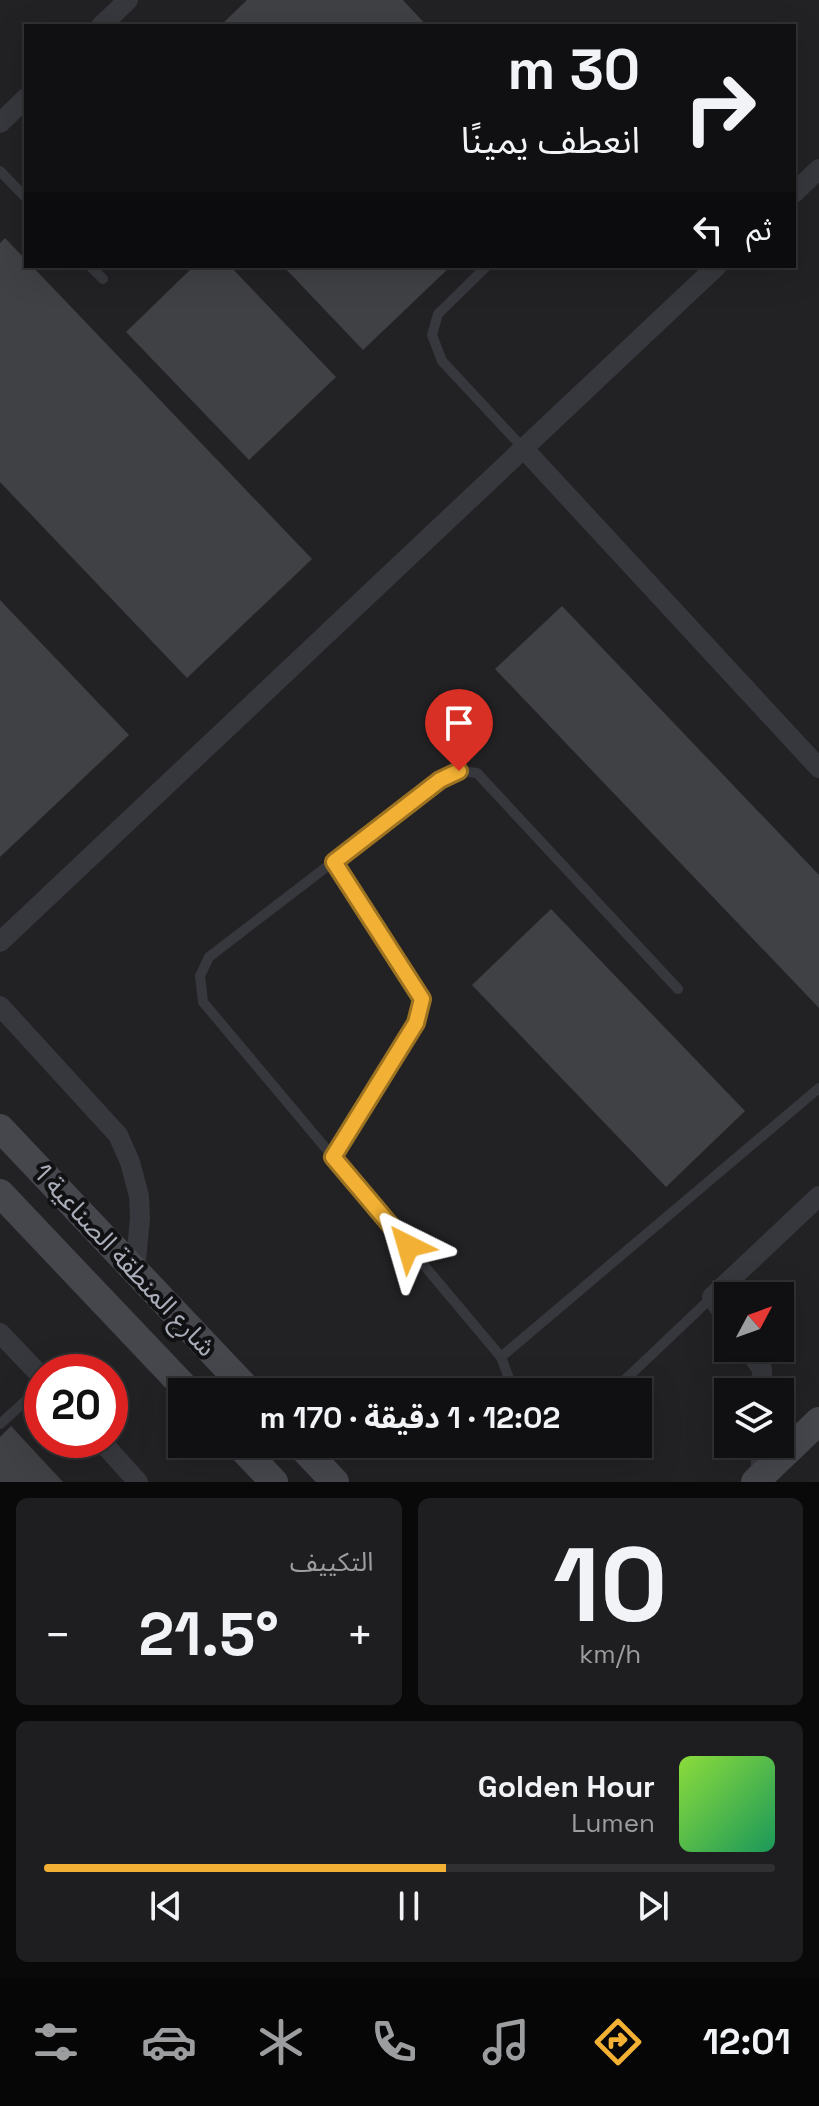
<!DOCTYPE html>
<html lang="ar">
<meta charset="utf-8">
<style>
body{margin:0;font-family:"Space Grotesk","Noto Sans Arabic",sans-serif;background:#1e1e20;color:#f1f3f6;direction:rtl;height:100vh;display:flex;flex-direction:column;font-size:30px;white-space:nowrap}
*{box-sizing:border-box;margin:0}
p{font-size:26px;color:#9c9d9f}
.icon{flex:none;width:44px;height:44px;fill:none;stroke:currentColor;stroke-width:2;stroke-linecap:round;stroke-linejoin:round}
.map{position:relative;height:1482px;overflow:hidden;direction:ltr}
.side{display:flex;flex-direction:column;gap:16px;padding:16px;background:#09090a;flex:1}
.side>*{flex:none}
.top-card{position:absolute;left:24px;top:24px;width:772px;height:244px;border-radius:0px;box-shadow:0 8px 32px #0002,0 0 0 2px #303032;direction:rtl;background:#101012;color:#f1f3f6;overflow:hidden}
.needle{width:52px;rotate:49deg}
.controls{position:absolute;left:714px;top:1282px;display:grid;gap:16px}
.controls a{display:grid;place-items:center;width:80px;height:80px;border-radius:0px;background:#101012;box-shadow:0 8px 32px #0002,0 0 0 2px #303032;font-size:40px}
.speed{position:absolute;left:24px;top:1354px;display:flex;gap:16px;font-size:40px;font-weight:700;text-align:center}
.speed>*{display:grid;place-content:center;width:104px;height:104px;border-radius:50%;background:#101012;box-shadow:0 8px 32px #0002,0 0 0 2px #303032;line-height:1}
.speed .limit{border:12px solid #d22;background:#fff;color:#111}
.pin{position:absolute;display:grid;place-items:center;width:68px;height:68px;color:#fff;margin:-82px -34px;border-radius:50% 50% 50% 0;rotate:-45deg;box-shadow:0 0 8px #0007}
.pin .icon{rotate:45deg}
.me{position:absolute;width:88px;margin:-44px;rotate:320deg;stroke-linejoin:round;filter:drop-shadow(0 0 6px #0008)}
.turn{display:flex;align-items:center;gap:28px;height:168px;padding:0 24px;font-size:36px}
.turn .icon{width:104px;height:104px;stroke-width:2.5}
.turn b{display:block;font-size:56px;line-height:68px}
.then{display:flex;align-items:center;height:76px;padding:0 24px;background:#0003;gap:16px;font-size:30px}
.big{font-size:60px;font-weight:700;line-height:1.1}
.side .tile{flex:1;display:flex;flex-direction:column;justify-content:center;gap:12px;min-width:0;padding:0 28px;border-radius:12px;background:#1e1e20}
.side .dial{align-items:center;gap:0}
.dial b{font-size:104px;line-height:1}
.song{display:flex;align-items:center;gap:24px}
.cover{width:96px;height:96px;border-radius:12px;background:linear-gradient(135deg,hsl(90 70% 55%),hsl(150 70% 35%))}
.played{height:8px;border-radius:4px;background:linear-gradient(90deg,#f2b134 55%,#303032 55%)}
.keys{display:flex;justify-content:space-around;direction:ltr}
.heat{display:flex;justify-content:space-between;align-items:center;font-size:44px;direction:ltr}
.side .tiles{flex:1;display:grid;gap:16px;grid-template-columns:1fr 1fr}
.tile:last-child{grid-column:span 2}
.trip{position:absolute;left:168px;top:1378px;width:484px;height:80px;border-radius:0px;background:#101012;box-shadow:0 8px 32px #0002,0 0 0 2px #303032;font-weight:700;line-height:80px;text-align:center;direction:rtl}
.tabs{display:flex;height:128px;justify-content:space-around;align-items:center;background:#060607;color:#9c9d9f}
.tabs .icon{width:56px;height:56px}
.tabs .selected{color:#f2b134}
.tabs b{font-size:36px;color:#f1f3f6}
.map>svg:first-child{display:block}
</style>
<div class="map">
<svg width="819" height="1482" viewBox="0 0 819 1482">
<rect width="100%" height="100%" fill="#161618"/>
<!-- built -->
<path fill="#222225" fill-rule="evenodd" d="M0 0H819V1482H0ZM26 26H794V266H26ZM728 1296H780V1348H728ZM42 1372H110V1440H42ZM182 1392H638V1444H182ZM728 1392H780V1444H728Z"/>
<!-- building -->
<path fill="#404145" d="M247 0H403L427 26H220Z
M5 238 26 260V266H32L312 559 187 678 0 482V243Z
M194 266H230L336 377 249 460 126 332Z
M283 266H451L363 350Z
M0 600 129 735 0 857Z
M562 606 819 875V1008L495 669Z
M551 909 745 1111 666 1187 472 985Z
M11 1426 63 1482H0V1437Z"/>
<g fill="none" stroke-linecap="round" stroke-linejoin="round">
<!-- lane -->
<path stroke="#37383d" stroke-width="10" d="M0 171 26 198
M90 266 103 279
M487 266 438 314 432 335 442 361 524 449
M333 1157 416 1023 422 999 334 862
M501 1357 819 1088
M514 1392 501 1357 203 1002 200 976 209 957 440 780 459 771 477 773 678 989
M612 1392 712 1297
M0 1424 42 1386"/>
<!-- street -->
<path stroke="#37383d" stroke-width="20" d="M101 26 128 0
M0 123 26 98
M794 193 819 169
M524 449 819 768
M0 942 717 266
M0 1006 118 1135 130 1162 139 1196 140 1218 135 1271
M728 1320 712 1297 819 1196
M0 1333 42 1377
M747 1348 762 1369V1392
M100 1440 138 1482
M760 1478 762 1444"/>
<!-- secondary -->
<path stroke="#45474d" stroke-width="28" d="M0 1128 250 1392
M0 1193 189 1392
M238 1444 274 1482
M299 1444 335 1482
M755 1482 819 1421"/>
</g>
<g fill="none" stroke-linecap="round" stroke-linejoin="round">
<!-- route casing -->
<g stroke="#9d7322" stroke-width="20">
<path id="route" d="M408 1246 333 1157 416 1023 422 999 334 862 440 780 459 771"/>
</g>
<!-- route -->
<use href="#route" stroke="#f2b134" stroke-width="14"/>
</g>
<g text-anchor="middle" stroke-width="8" stroke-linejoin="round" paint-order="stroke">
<!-- street labels -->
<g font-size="26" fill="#a8adb8" stroke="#111113">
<text transform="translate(125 1260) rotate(47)" y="9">شارع المنطقة الصناعية 1</text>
</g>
</g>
</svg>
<div class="controls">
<a><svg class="needle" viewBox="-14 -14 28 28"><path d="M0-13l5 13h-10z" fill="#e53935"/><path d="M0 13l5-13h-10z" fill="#9c9d9f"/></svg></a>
<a><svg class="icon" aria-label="layers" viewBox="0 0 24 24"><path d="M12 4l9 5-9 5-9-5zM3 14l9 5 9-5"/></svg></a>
</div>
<div class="speed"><div class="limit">20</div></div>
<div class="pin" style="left:459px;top:771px;background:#d93025"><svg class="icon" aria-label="arrive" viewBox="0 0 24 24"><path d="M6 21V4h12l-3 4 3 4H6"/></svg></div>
<svg class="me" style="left:408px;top:1246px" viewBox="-20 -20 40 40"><path d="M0-17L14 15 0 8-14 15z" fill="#f2b134" stroke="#fff" stroke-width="4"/></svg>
<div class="trip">12:02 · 1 دقيقة · 170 m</div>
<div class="top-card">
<div class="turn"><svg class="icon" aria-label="right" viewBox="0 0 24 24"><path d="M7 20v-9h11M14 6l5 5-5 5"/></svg><div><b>30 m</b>انعطف يمينًا</div></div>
<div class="then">ثم<svg class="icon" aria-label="left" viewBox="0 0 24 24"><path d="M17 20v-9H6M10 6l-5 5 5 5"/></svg></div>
</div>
</div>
<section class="side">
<div class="tiles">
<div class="tile dial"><b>10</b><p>km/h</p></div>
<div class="tile"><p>التكييف</p>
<div class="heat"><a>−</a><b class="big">21.5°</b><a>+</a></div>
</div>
<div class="tile">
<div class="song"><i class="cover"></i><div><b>Golden Hour</b><p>Lumen</p></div></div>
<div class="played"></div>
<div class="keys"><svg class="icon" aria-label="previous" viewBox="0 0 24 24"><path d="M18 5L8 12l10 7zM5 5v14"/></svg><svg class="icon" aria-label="pause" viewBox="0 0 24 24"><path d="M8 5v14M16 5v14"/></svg><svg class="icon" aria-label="next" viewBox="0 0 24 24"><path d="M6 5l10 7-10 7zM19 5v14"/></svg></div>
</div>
</div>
</section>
<nav class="tabs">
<b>12:01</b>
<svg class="icon selected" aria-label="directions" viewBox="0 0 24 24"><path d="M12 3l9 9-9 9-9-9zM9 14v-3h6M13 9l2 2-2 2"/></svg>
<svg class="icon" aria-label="music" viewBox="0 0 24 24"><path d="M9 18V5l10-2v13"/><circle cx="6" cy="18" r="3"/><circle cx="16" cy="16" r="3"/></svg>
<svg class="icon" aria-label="phone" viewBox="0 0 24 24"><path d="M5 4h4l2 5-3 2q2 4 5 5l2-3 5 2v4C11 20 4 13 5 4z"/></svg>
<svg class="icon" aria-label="climate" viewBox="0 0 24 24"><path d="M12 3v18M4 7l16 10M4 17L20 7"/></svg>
<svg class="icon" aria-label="car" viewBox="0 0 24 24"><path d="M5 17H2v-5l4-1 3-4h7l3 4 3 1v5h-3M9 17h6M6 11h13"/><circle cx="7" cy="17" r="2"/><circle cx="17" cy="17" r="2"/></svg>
<svg class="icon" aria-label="filters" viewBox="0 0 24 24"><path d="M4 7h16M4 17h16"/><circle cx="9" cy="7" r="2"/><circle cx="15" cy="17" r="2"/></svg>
</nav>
